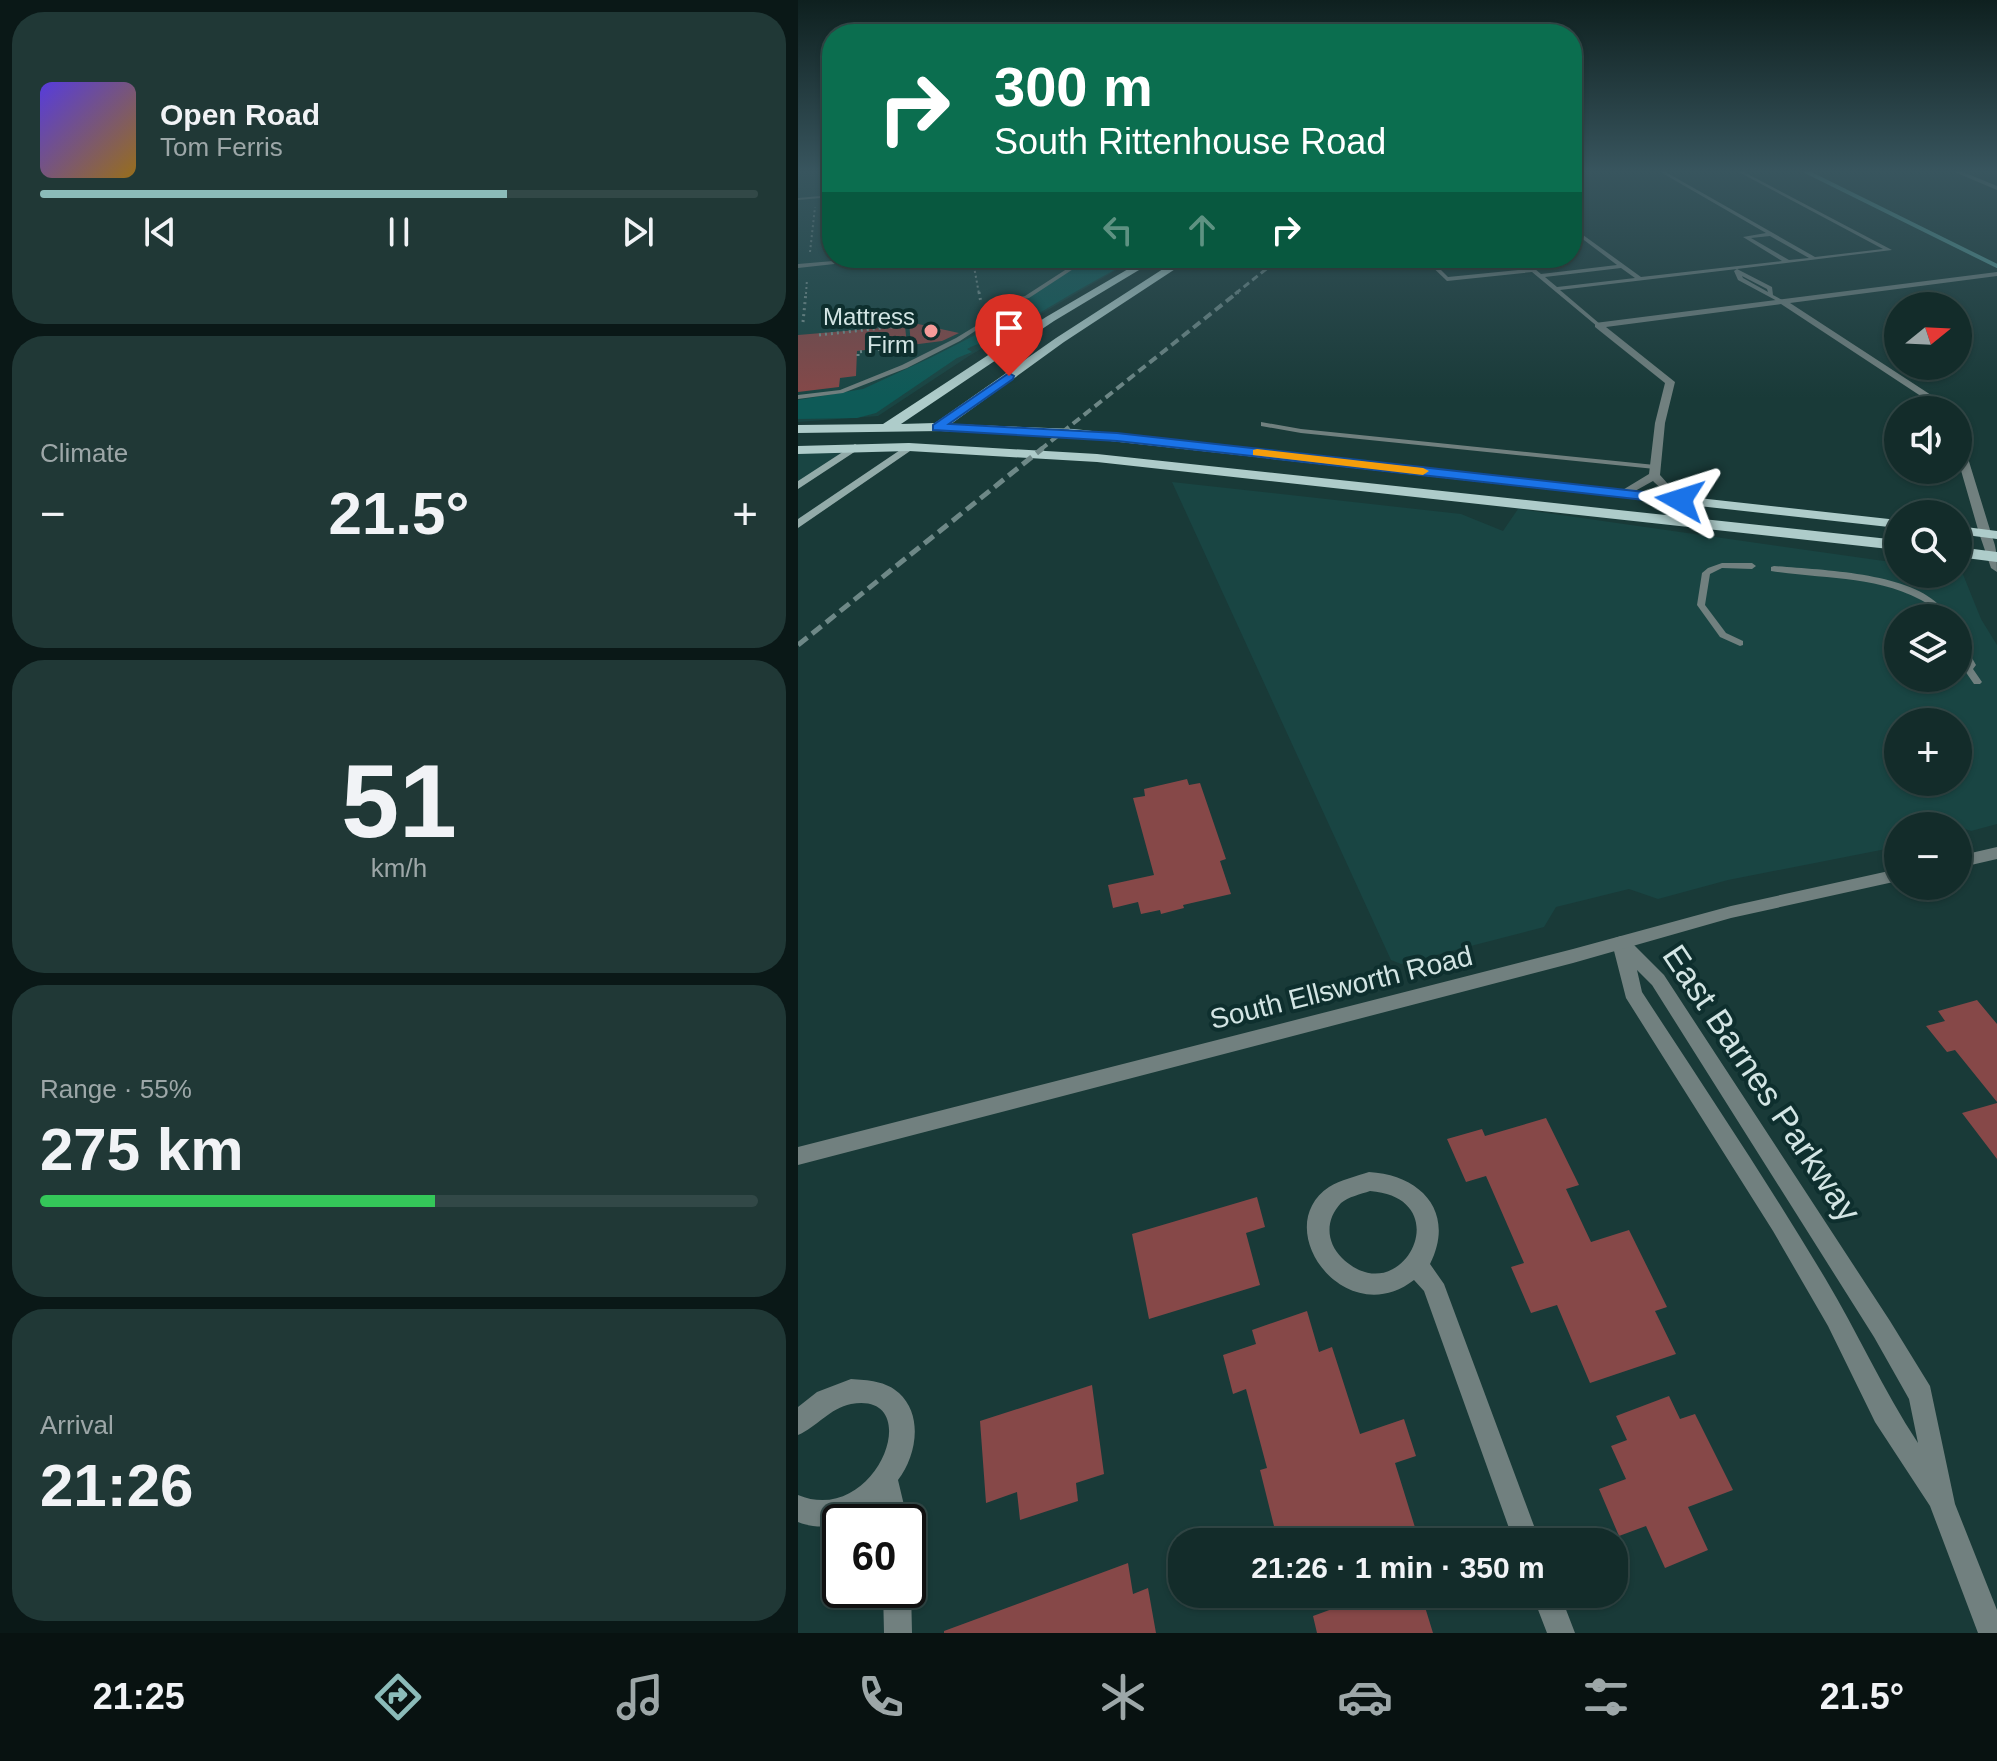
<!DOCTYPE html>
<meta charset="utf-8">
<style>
body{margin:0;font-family:Arial,sans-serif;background:#203836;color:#f1f3f6;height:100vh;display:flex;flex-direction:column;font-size:30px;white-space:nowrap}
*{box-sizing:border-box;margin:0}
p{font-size:26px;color:#9da7a8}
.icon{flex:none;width:44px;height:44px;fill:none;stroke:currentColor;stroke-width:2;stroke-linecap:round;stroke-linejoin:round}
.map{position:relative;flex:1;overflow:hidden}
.details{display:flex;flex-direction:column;gap:12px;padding:12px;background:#0a1817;width:798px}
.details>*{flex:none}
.top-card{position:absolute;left:24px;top:24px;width:760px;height:244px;border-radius:32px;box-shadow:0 2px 6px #0004,0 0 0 2px #324847;background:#0b6e4f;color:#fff;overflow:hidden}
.needle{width:52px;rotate:72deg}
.fabs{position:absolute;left:1086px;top:292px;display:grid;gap:16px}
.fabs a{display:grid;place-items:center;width:88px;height:88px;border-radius:50%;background:#132c2a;box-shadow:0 2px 6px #0004,0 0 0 2px #324847;font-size:40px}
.speed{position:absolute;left:24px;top:1504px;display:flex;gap:16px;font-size:40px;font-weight:700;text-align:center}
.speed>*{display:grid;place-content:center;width:104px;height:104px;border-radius:50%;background:#132c2a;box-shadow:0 2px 6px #0004,0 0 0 2px #324847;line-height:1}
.speed .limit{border:4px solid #111;border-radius:12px;background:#fff;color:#111}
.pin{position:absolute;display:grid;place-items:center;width:68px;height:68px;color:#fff;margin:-82px -34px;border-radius:50% 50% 50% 0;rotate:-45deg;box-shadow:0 0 8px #0007}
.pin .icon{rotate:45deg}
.me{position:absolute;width:88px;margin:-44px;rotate:276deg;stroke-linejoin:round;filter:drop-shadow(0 0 6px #0008)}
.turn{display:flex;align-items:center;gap:28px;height:168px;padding:0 40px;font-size:36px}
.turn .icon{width:104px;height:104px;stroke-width:2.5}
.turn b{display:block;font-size:56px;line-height:68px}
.lanes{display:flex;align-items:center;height:76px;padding:0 40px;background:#0003;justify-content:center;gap:40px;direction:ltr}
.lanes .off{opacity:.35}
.big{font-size:60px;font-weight:700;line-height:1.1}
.details .widget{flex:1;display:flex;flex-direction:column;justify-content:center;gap:12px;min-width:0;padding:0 28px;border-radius:32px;background:#203836}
.details .dial{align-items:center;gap:0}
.dial b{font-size:104px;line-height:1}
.song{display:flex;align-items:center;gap:24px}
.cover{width:96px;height:96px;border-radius:12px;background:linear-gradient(135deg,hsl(250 70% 55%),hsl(40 70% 35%))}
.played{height:8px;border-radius:4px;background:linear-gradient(90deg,#8bbbb9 65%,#324847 65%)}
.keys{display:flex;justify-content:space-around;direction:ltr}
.heat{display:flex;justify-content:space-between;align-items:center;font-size:44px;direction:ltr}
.charge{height:12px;border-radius:6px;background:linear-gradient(90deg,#34c759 55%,#324847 0)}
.trip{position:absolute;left:370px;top:1528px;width:460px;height:80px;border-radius:32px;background:#132c2a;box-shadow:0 2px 6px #0004,0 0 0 2px #324847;font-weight:700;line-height:80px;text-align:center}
.dock{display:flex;height:128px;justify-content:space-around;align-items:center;background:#081211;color:#9da7a8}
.dock .icon{width:56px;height:56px}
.dock .active{color:#8bbbb9}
.dock b{font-size:36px;color:#f1f3f6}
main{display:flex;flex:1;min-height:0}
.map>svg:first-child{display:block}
</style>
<main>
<section class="details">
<div class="widget">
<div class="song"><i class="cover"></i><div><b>Open Road</b><p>Tom Ferris</p></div></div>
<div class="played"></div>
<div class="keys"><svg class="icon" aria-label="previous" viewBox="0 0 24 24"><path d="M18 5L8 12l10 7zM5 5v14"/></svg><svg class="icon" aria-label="pause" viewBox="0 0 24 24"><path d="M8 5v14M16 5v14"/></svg><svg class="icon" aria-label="next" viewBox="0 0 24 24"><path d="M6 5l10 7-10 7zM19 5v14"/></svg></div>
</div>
<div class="widget"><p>Climate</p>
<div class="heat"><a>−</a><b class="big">21.5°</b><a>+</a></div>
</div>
<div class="widget dial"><b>51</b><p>km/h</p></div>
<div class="widget"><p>Range · 55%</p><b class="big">275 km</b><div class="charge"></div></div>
<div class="widget"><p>Arrival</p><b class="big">21:26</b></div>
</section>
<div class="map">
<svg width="1199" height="1633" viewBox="0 0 1199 1633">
<rect width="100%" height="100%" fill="#193a38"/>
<!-- built -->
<path fill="#194543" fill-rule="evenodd" d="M0 170H34V258H339L171 356 80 416 0 422Z
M57 447 0 486V450Z
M374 482 663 514 705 531 720 509 1100 563V574L1164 572 1183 619 1199 645V824L1173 831 1141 820 1100 826V829L1093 831 1088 849 930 880 860 899 831 889 758 907 746 927 603 964 593 960ZM1100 618H1160V678H1100ZM1100 722H1160V782H1100Z"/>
<!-- green -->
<path fill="#0e5a57" d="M279 258H317L329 263C286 286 245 311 203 336 191 342 179 343 169 349L174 352 159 358 78 413 59 418 0 419V400L65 389 134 357 187 330 211 314 220 302 289 261Z"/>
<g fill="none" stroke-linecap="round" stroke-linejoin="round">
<!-- stream -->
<path stroke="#59a09d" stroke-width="4" d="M1005 170 1199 266"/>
</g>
<!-- building -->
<path fill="#864848" d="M111 322 161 333 144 341 113 345Z
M107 326 109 345 59 351 58 376 42 378 41 387 0 392V335Z
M389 779 391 785 402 783 428 859 422 861 433 894 385 905 386 908 363 914 362 910 343 914 340 902 315 908 310 885 356 875 335 798 347 796 346 789Z
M1179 1000 1199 1024V1102L1157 1050 1149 1052 1128 1026 1147 1021 1140 1011Z
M1199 1103V1159L1164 1113Z
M748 1118 781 1185 768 1189 793 1242 831 1230 869 1307 857 1311 878 1354 792 1383 759 1305 733 1313 713 1267 726 1263 688 1176 668 1182 649 1139 684 1129 687 1136Z
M459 1197 467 1227 448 1233 462 1285 351 1319 334 1234Z
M509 1311 521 1352 534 1347 562 1434 606 1419 618 1456 597 1463 620 1537 607 1542H480L462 1470 469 1468 448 1389 435 1394 425 1355 458 1344 454 1330Z
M294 1385 306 1474 278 1483 280 1501 222 1520 219 1492 188 1503 182 1421Z
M871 1396 882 1419 897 1414 935 1490 890 1507 910 1550 867 1568 848 1526 821 1536 801 1489 828 1479 813 1446 829 1440 818 1416Z
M330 1563 335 1594 350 1588 358 1633H146V1631Z
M575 1594H623L635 1633H519L515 1616Z"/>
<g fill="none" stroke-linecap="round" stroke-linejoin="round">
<!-- path-far1 -->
<path stroke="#76908e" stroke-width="2" stroke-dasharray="2 3" stroke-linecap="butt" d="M12 252 17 207
M175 261 181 294
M8 294 9 279"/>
<!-- path -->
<path stroke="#76908e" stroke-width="3" stroke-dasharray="2 4" stroke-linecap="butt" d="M181 292 183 303
M5 322 8 292
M21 335 111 325
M60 356V352L110 346"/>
<!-- service -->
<path fill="#71807f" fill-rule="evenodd" d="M859 170H864L1017 257 1085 249 937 170H942L1094 250 939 269 974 287 975 295 988 302 985 304 940 280 936 271 939 269 762 290 802 324V326L800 327 734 272 649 281 625 258H631L650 277 730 269 718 258H724L743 274 819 265 774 231V227L843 277 984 261 945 237 968 233ZM972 236 1011 258 991 260 953 238ZM823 268 837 278 759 287 747 277ZM944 276 969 289 970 292 945 278Z
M34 195V197L0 200V198Z
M70 258H91L0 268V264Z
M264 258H274L286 262 231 298 212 302 203 314 162 341 109 368 45 393 0 399V395L42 390 104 365 158 338 181 324 198 311 208 300 227 296 278 263Z
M463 422 503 429 857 465 861 467 857 469 503 433 463 426Z
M924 563H954L958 566 954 569 924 568 912 574 907 605 928 633 945 641V645L942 646 922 637 899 605 904 573 910 568Z
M976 566C1020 570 1107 572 1140 604 1145 608 1149 613 1153 618H1143L1136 610 1135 612 1138 618H1128L1126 611 1132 605C1080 574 1029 580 973 571V567Z
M1160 639 1165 642 1178 665 1175 669 1184 682 1182 684H1176L1167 671 1160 666V659L1167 662 1160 650Z"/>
<!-- minor -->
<path fill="#71807f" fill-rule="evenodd" d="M1152 170H1160L1199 186V190Z
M1199 272V276L992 303 1156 410H1144L983 304 808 327 877 382 867 423 862 475 870 484 907 502C894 509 865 492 855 481L828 496 818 494 851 474 857 423 867 383 797 327V323Z
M1160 439 1165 442 1193 533 1191 536H1183L1181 533 1160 460Z
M823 936 829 938 866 975 1092 1321 1132 1386 1157 1504 1199 1610V1633H1180L1132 1506 1077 1422 1030 1326 975 1231 828 998 814 943 817 938ZM839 970 854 985 1076 1337 1111 1399 1120 1443C1085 1390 1060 1333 1027 1278 969 1181 906 1087 844 992Z
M571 1172C623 1175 658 1212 632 1264L646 1284 742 1542H716L626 1291 616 1280C547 1333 470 1228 531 1187 542 1180 559 1176 571 1172ZM572 1191C663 1198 603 1315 544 1258 528 1242 527 1220 543 1203 550 1197 563 1194 572 1191Z
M53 1379C70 1380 88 1381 101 1393 126 1416 118 1457 100 1480L110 1522H84L80 1504C57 1523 28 1533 0 1522V1495C79 1528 130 1390 53 1404 32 1408 19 1427 0 1435V1407L19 1392Z
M110 1584 113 1590 114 1633H86L85 1590H110Z
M734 1594H762L777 1633H749Z"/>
<!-- tertiary -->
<path fill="#71807f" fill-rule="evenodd" d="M1187 529C1199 537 1199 557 1199 572L1193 568 1181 533Z
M1199 847V859L1160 868V856Z
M1100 869V881L933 918 775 963 0 1165V1147L775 949 933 906Z"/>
<!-- secondary -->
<path fill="#93aba9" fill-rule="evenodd" d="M57 444 62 447 61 449 0 489V481Z
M111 444 116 447 115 449 0 528V519Z"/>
<!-- primary -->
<path fill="#aeccca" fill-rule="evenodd" d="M349 258H361L256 321 103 424 137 423 258 338 382 258H394L266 342 153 424 276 429 1100 520V528L276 437 143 431 0 433V425L85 424 248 317Z
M111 443 299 454 1100 540V550L299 462 111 451 0 454V446Z
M1160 526 1199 531V539L1160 534Z
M1160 547 1199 552V562L1160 557Z"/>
<!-- rail-far2 -->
<path stroke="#6e8887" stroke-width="3" stroke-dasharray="7 4" stroke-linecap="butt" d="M437 294 482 258"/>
<!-- rail-far1 -->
<path stroke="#6e8887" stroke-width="4" stroke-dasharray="9 5" stroke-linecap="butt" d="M242 450 440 292"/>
<!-- rail -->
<path stroke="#6e8887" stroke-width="5" stroke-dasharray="12 6" stroke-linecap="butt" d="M0 645 245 448"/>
</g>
<!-- sky -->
<linearGradient id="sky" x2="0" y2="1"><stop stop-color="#0e201f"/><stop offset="0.43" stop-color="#38555e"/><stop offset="1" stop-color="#38555e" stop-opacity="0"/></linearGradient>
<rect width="1199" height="398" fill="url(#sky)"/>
<!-- route -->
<path fill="#1a73e8" stroke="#114b97" stroke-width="2" d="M211 373 216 376 215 379 151 424 319 433 882 496 888 500 882 504 319 441 135 430V425Z"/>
<!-- slow -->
<path fill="#f59e0b" d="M459 449 625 468 631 471 625 475 455 455V450Z"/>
<!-- markers -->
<circle fill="#f59b99" stroke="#0e2f2e" stroke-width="3" cx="133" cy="331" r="8"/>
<g text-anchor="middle" stroke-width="8" stroke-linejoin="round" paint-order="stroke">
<!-- far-poi labels -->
<g font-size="24" fill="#d3e5e4" stroke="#0e2f2e" text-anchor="end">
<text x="117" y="325">Mattress<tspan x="117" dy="28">Firm</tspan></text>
</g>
<!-- street labels -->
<g font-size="28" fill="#d3e5e4" stroke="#0e2f2e">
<text transform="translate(543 987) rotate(-14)" y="10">South Ellsworth Road</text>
</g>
<!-- near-street labels -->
<g font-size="34" fill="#d3e5e4" stroke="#0e2f2e">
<text transform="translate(964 1083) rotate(56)" y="12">East Barnes Parkway</text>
</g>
</g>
</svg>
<div class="fabs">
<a><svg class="needle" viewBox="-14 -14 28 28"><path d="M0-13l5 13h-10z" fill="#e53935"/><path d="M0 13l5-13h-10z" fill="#9da7a8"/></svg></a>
<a><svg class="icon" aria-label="sound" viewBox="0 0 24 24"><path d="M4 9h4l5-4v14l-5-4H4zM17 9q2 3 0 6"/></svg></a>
<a><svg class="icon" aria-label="search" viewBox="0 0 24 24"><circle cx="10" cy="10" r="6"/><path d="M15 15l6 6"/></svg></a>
<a><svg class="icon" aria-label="layers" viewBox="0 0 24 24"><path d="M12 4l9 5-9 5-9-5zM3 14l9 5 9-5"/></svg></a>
<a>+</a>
<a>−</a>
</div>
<div class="speed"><div class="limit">60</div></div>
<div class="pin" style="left:211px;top:376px;background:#d93025"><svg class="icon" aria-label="arrive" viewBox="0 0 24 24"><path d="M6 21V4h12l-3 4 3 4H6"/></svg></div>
<svg class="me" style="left:882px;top:500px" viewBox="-20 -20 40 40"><path d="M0-17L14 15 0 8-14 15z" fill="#1a73e8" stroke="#fff" stroke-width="4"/></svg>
<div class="trip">21:26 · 1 min · 350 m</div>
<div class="top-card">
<div class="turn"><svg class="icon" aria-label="right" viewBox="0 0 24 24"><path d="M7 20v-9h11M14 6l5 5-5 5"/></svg><div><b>300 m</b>South Rittenhouse Road</div></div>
<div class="lanes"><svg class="icon off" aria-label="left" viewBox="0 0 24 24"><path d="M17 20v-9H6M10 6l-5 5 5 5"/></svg><svg class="icon off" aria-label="ahead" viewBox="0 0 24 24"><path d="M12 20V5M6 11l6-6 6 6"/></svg><svg class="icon" aria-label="right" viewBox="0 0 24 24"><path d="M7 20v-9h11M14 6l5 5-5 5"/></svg></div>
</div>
</div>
</main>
<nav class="dock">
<b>21:25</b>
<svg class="icon active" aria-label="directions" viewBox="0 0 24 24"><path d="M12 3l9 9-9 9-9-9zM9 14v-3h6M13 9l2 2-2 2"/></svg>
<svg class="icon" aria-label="music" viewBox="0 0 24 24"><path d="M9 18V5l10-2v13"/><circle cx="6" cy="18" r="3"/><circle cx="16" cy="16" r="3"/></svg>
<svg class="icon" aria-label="phone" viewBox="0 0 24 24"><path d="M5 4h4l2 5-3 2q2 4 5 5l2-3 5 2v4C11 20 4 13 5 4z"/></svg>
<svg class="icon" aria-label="climate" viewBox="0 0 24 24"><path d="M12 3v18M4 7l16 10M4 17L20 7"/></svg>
<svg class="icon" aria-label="car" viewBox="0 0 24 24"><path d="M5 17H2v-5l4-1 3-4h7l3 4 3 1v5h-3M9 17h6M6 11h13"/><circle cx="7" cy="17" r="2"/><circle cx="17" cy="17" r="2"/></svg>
<svg class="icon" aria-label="filters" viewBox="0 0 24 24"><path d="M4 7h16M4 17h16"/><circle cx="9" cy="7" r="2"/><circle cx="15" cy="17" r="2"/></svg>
<b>21.5°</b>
</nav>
